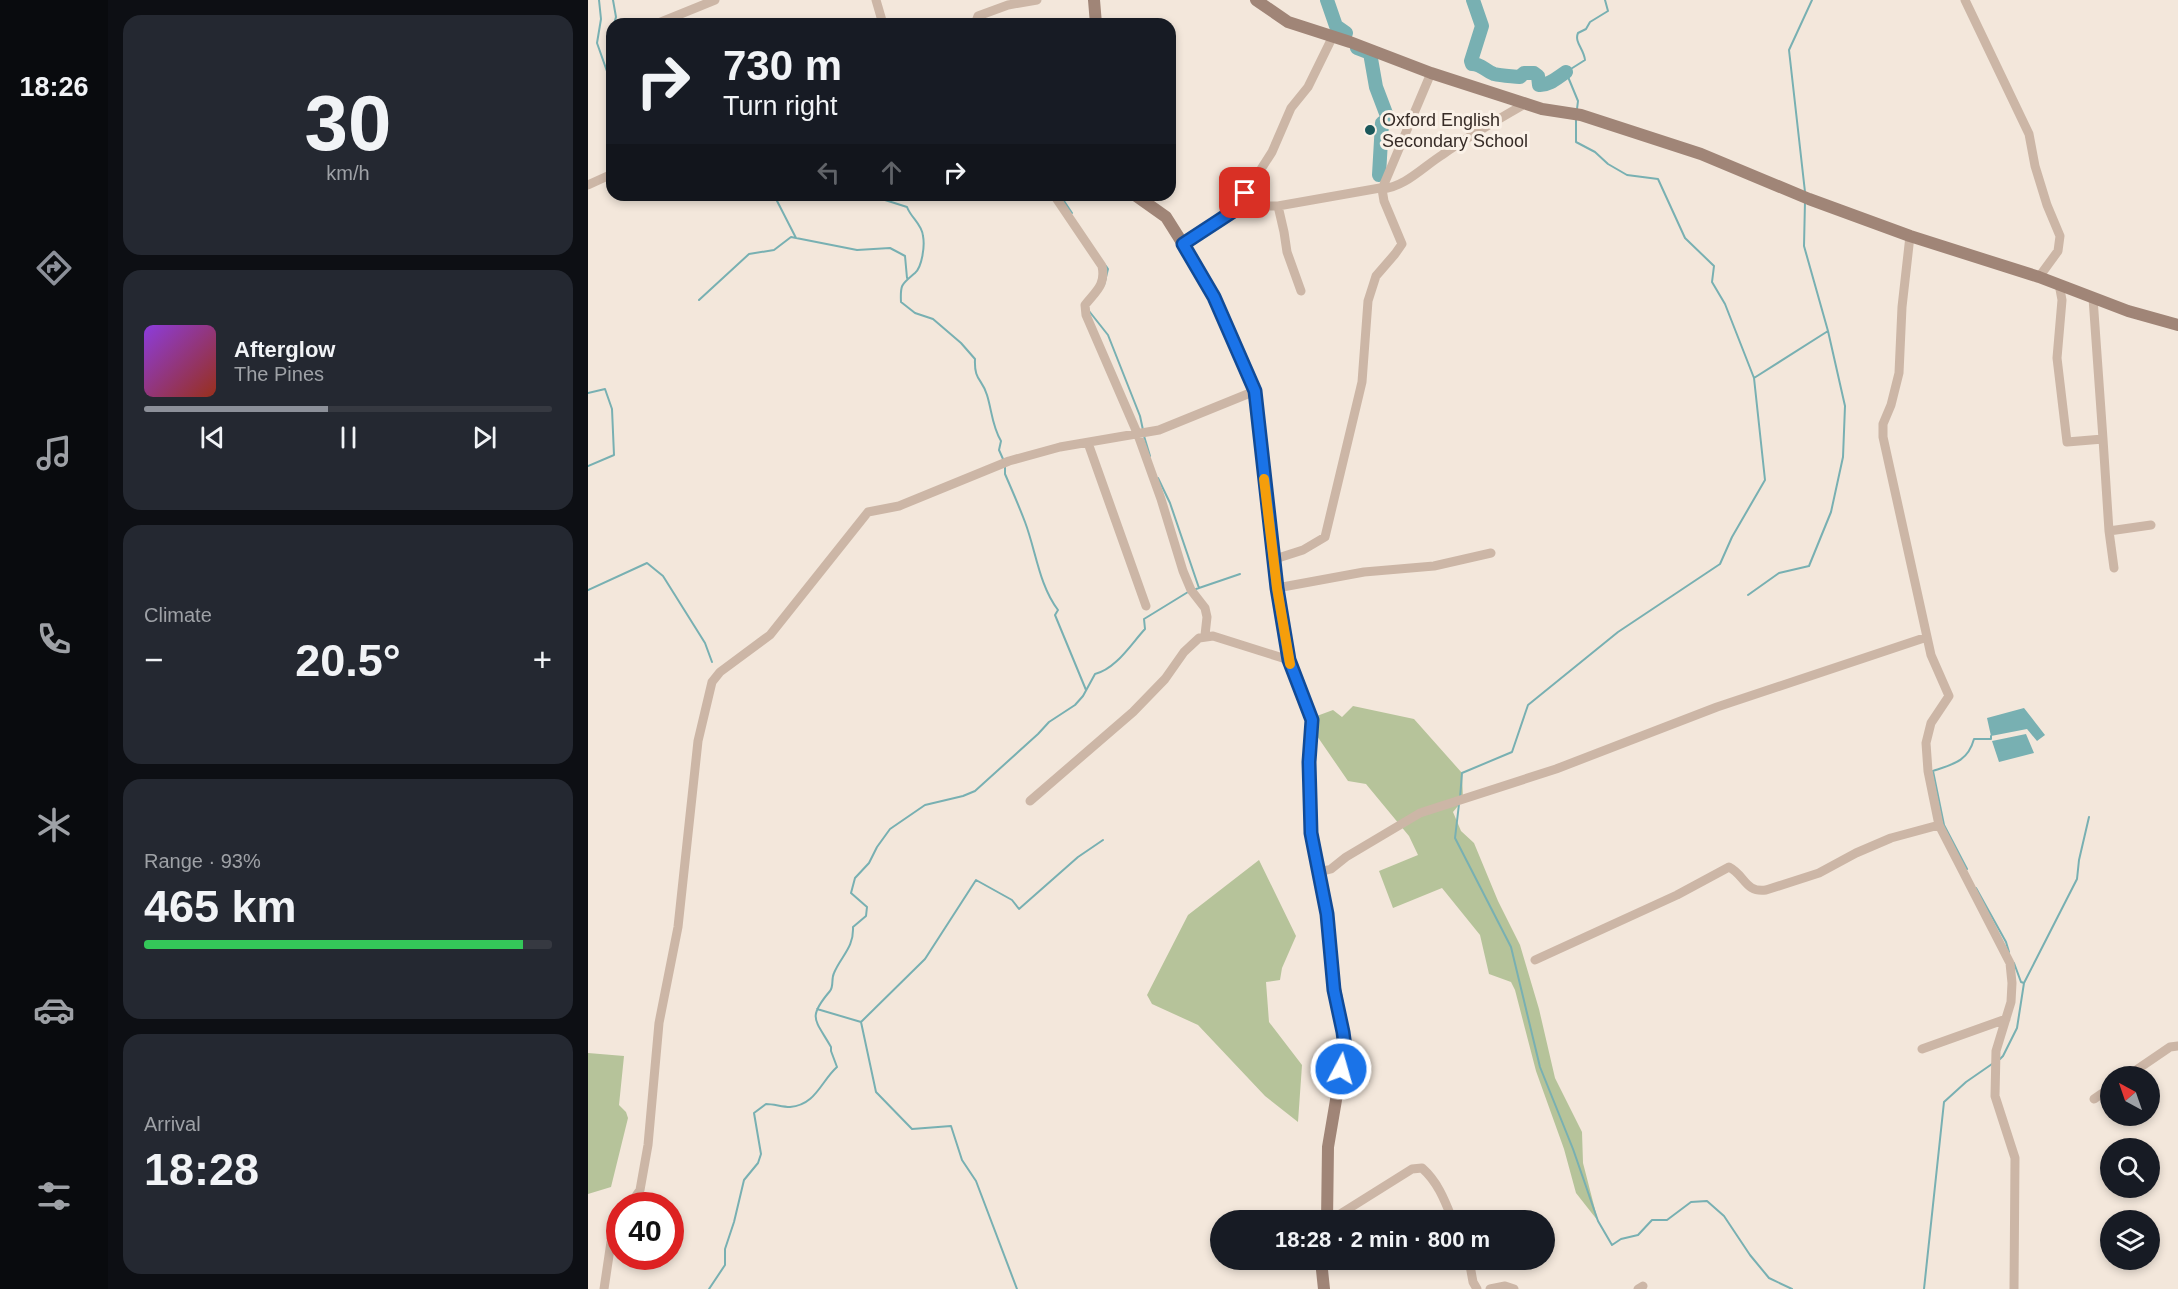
<!DOCTYPE html>
<meta charset="utf-8">
<style>
body{margin:0;font-family:Helvetica,sans-serif;background:#242831;color:#f1f3f6;height:100vh;display:flex;flex-direction:column;font-size:22px;white-space:nowrap}
*{box-sizing:border-box;margin:0}
p{font-size:20px;color:#9ea1a6}
.icon{flex:none;width:33px;height:33px;fill:none;stroke:currentColor;stroke-width:2;stroke-linecap:round;stroke-linejoin:round}
.map{position:relative;flex:1;overflow:hidden}
.sheet{display:flex;flex-direction:column;gap:15px;padding:15px;background:#0d0f14;width:480px}
.sheet>*{flex:none}
.banner{position:absolute;left:18px;top:18px;width:570px;height:183px;border-radius:18px;box-shadow:0 3px 9px #0003;background:#171b24;color:#f1f3f6;overflow:hidden}
.needle{width:39px;rotate:320deg}
.fabs{position:absolute;left:1512px;top:1066px;display:grid;gap:12px}
.fabs a{display:grid;place-items:center;width:60px;height:60px;border-radius:50%;background:#171b24;box-shadow:0 3px 9px #0003;font-size:30px}
.speed{position:absolute;left:18px;top:1192px;display:flex;gap:12px;font-size:30px;font-weight:700;text-align:center}
.speed>*{display:grid;place-content:center;width:78px;height:78px;border-radius:50%;background:#171b24;box-shadow:0 3px 9px #0003;line-height:1}
.speed .limit{border:9px solid #d22;background:#fff;color:#111}
.pin{position:absolute;display:grid;place-items:center;width:51px;height:51px;color:#fff;margin:-26px;border-radius:12px;box-shadow:0 3px 9px #0006}
.me{position:absolute;width:66px;margin:-33px;rotate:6deg;stroke-linejoin:round;filter:drop-shadow(0 0 4px #0008)}
.turn{display:flex;align-items:center;gap:21px;height:126px;padding:0 18px;font-size:27px}
.turn .icon{width:78px;height:78px;stroke-width:2.5}
.turn b{display:block;font-size:42px;line-height:51px}
.lanes{display:flex;align-items:center;height:57px;padding:0 18px;background:#0003;justify-content:center;gap:30px;direction:ltr}
.lanes .off{opacity:.35}
.big{font-size:45px;font-weight:600;line-height:1.1}
.sheet .tile{flex:1;display:flex;flex-direction:column;justify-content:center;gap:9px;min-width:0;padding:0 21px;border-radius:18px;background:#242831}
.sheet .dial{align-items:center;gap:0}
.dial b{font-size:78px;line-height:1}
.song{display:flex;align-items:center;gap:18px}
.cover{width:72px;height:72px;border-radius:9px;background:linear-gradient(135deg,hsl(270 70% 55%),hsl(10 70% 35%))}
.played{height:6px;border-radius:3px;background:linear-gradient(90deg,#8c9099 45%,#363941 45%)}
.keys{display:flex;justify-content:space-around;direction:ltr}
.heat{display:flex;justify-content:space-between;align-items:center;font-size:33px;direction:ltr}
.charge{height:9px;border-radius:4px;background:linear-gradient(90deg,#34c759 93%,#363941 0)}
.trip{position:absolute;left:622px;top:1210px;width:345px;height:60px;border-radius:30px;background:#171b24;box-shadow:0 3px 9px #0003;font-weight:600;line-height:60px;text-align:center}
main{display:flex;flex:1;min-height:0}
.dock{display:flex;flex-direction:column;width:108px;justify-content:space-around;align-items:center;background:#090b0e;color:#9ea1a6}
.dock .icon{width:42px;height:42px}
.dock .active{color:#8c9099}
.dock b{font-size:27px;color:#f1f3f6}
.map>svg:first-child{display:block}
</style>
<main>
<nav class="dock">
<b>18:26</b>
<svg class="icon active" aria-label="directions" viewBox="0 0 24 24"><path d="M12 3l9 9-9 9-9-9zM9 14v-3h6M13 9l2 2-2 2"/></svg>
<svg class="icon" aria-label="music" viewBox="0 0 24 24"><path d="M9 18V5l10-2v13"/><circle cx="6" cy="18" r="3"/><circle cx="16" cy="16" r="3"/></svg>
<svg class="icon" aria-label="phone" viewBox="0 0 24 24"><path d="M5 4h4l2 5-3 2q2 4 5 5l2-3 5 2v4C11 20 4 13 5 4z"/></svg>
<svg class="icon" aria-label="climate" viewBox="0 0 24 24"><path d="M12 3v18M4 7l16 10M4 17L20 7"/></svg>
<svg class="icon" aria-label="car" viewBox="0 0 24 24"><path d="M5 17H2v-5l4-1 3-4h7l3 4 3 1v5h-3M9 17h6M6 11h13"/><circle cx="7" cy="17" r="2"/><circle cx="17" cy="17" r="2"/></svg>
<svg class="icon" aria-label="filters" viewBox="0 0 24 24"><path d="M4 7h16M4 17h16"/><circle cx="9" cy="7" r="2"/><circle cx="15" cy="17" r="2"/></svg>
</nav>
<section class="sheet">
<div class="tile dial"><b>30</b><p>km/h</p></div>
<div class="tile">
<div class="song"><i class="cover"></i><div><b>Afterglow</b><p>The Pines</p></div></div>
<div class="played"></div>
<div class="keys"><svg class="icon" aria-label="previous" viewBox="0 0 24 24"><path d="M18 5L8 12l10 7zM5 5v14"/></svg><svg class="icon" aria-label="pause" viewBox="0 0 24 24"><path d="M8 5v14M16 5v14"/></svg><svg class="icon" aria-label="next" viewBox="0 0 24 24"><path d="M6 5l10 7-10 7zM19 5v14"/></svg></div>
</div>
<div class="tile"><p>Climate</p>
<div class="heat"><a>−</a><b class="big">20.5°</b><a>+</a></div>
</div>
<div class="tile"><p>Range · 93%</p><b class="big">465 km</b><div class="charge"></div></div>
<div class="tile"><p>Arrival</p><b class="big">18:28</b></div>
</section>
<div class="map">
<svg width="1590" height="1289" viewBox="0 0 1590 1289">
<rect width="100%" height="100%" fill="#f3e7db"/>
<!-- green -->
<path fill="#b6c39a" d="M765 706 826 719 874 773 875 800 865 812 873 831 886 843 910 901 932 945 951 1009 967 1078 994 1132 995 1163 1010 1221 988 1193 976 1149 948 1071 927 990 923 982 901 974 892 935 854 888 805 908 791 871 830 855 821 836 778 784 760 781 718 720 745 710 754 717Z
M671 860 708 936 694 968 692 980 678 982 681 1022 714 1065 710 1122 677 1096 610 1025 564 1004 559 995 600 915Z
M0 1053 36 1056 31 1105 38 1112 40 1118 23 1187 0 1194Z"/>
<!-- water -->
<path fill="#78b0b2" d="M1436 708 1457 735 1449 741 1439 729 1403 736 1399 718Z
M1438 734 1446 753 1411 762 1404 741Z"/>
<g fill="none" stroke-linecap="round" stroke-linejoin="round">
<!-- stream -->
<path stroke="#78b0b2" stroke-width="2" d="M11 0 13 19 9 43 21 77 19 97 24 109
M25 0 28 17 26 24
M24 43V49
M989 109 990 101 978 72 997 60C996 49 986 42 990 33L998 29 1002 22 1020 11 1017 0
M988 117V142L1007 152 1020 164 1039 175 1070 179 1097 238 1126 266 1124 282 1137 304 1166 378
M1217 192 1201 50 1224 0
M186 195 208 238
M296 195 297 200 319 207C323 218 334 224 335 236 337 246 334 267 327 273 314 284 312 284 313 302L327 313 345 319 373 343 387 359C386 381 394 378 399 395 404 411 404 426 413 441L411 450 415 459
M472 195 484 213
M516 285 520 269 518 266
M111 300 161 254 186 250 203 237 269 250 302 248 317 256 319 278
M501 311 520 335 552 416 555 430
M0 393 17 389 24 409 26 455 0 466
M556 436 562 456
M417 467V474C424 490 431 506 437 522 448 551 451 585 470 610L467 615 498 690
M570 478 582 503 611 588
M608 589 652 574
M0 590 59 563 75 576 117 643 124 662
M1160 595 1191 573 1221 566 1243 512 1255 457 1257 406 1240 331
M872 798 874 773 924 752 940 705 1030 632 1132 564 1144 537 1177 480 1166 378 1240 331 1216 246 1217 201
M871 804 867 838 923 947 952 1067 985 1149 1010 1221 1024 1245 1033 1239 1050 1235 1064 1220H1079L1103 1202 1119 1201 1136 1216 1162 1255 1181 1278 1204 1289
M1379 869 1356 825 1345 771C1366 764 1380 761 1386 739H1403V736
M1388 888 1418 942 1421 952
M1426 963 1433 982 1436 983
M229 1009 273 1022 337 959 388 880 424 900 431 909 490 857 515 840
M273 1022 288 1092 324 1129 363 1126 374 1160 388 1181 429 1289
M1412 1059 1415 1056 1429 1028 1436 983 1489 879 1491 860 1501 817
M121 1289 137 1265V1249L146 1222 156 1180 170 1163 173 1154 166 1113 178 1104C186 1104 194 1107 202 1107 228 1105 233 1081 249 1067L243 1051V1047C227 1019 219 1018 242 991 246 986 243 979 246 973 253 956 266 948 265 927L278 916 279 907 263 893 267 878 281 863 289 847 302 829 337 805 375 796 387 791 450 734 461 722 487 705 495 696 507 674C528 669 543 644 557 629L556 619 600 592
M1336 1289 1356 1102 1378 1082 1404 1064"/>
<!-- river -->
<path stroke="#78b0b2" stroke-width="14" d="M739 0 748 26 758 33
M885 0 894 26 883 61 884 64C894 64 897 71 906 74 914 76 924 76 932 77L936 73H946L950 76 951 85C961 86 970 77 978 72
M769 48 782 53 788 87 799 116 798 120 794 123 791 175"/>
<!-- street -->
<path stroke="#ccb6a6" stroke-width="9" d="M288 0 295 24
M1377 0 1441 134 1447 166 1459 205 1472 236 1470 251 1451 277
M68 24 127 0
M387 24 390 16 420 5 449 0
M0 185 24 174
M466 195 514 266C518 285 508 291 497 305L498 315 550 435 573 499 595 571 603 590 617 608 619 617 617 635
M647 210 684 152 703 108 720 87 745 36
M1322 236 1314 307 1311 373 1303 405 1295 424V437L1343 655 1361 696 1343 723 1338 743 1340 771 1351 825 1422 963 1424 983 1423 1002 1408 1051 1407 1096 1427 1158 1426 1289
M595 244 647 210 658 211 669 206H690
M1471 284 1474 300 1469 358 1479 442 1515 439 1521 531 1526 568
M713 291 699 252 696 232 690 206 792 188 794 189 843 73
M1505 298 1515 439
M500 443 558 606
M1521 531 1563 525
M687 559 715 550 737 537 774 382 780 301 788 276 807 254 814 244 796 201 794 189C817 187 835 167 854 155 881 136 909 120 937 104
M689 588 776 572 846 566 903 553
M442 801 545 712 577 679 596 652 611 638 625 636 701 660
M731 872 743 869 758 857 832 813 968 769 1129 707 1339 637
M947 960 1089 895 1141 867C1157 875 1157 893 1178 890L1231 873 1268 853 1303 838 1351 825
M1334 1049 1418 1019
M1538 1077 1582 1047 1590 1046
M1506 1099 1522 1088
M41 1206 52 1190 60 1145 71 1023 90 927 110 741 124 682 132 672 182 635 280 512 311 506 421 461 472 447 571 430 667 391
M741 1221 824 1169 834 1168C850 1182 857 1201 865 1221
M881 1260 885 1282 889 1289
M16 1289 23 1242 32 1221
M902 1289 917 1286 926 1289
M1050 1289 1055 1286"/>
<!-- secondary -->
<path stroke="#a08577" stroke-width="12" d="M506 0 508 24
M668 0 700 22 762 42 843 73 954 109 993 115 1113 154 1221 199 1322 236 1451 277 1540 311 1590 325
M547 195 578 217 595 244 626 297 667 391 689 588 701 660 724 720 721 762 723 833 739 914 745 976 757 1047 740 1147 739 1221
M735 1260 734 1270 736 1289"/>
</g>
<g fill="none" stroke-linecap="round" stroke-linejoin="round">
<!-- route casing -->
<g stroke="#114b97" stroke-width="15">
<path id="route" d="M657 193 647 210 595 244 626 297 667 391 689 588 701 660 724 720 721 762 723 833 739 914 746 990 755 1032 757 1047 753 1069"/>
</g>
<!-- route -->
<use href="#route" stroke="#1a73e8" stroke-width="10"/>
<!-- slow -->
<path stroke="#f59e0b" stroke-width="10" d="M676 479 689 588 702 664"/>
</g>
<!-- markers -->
<circle fill="#1b585b" stroke="#faf1e7" stroke-width="2" cx="782" cy="130" r="6"/>
<g text-anchor="middle" stroke-width="6" stroke-linejoin="round" paint-order="stroke">
<!-- poi labels -->
<g font-size="18" fill="#372c27" stroke="#faf1e7" text-anchor="start">
<text x="794" y="126">Oxford English<tspan x="794" dy="21">Secondary School</tspan></text>
</g>
</g>
</svg>
<div class="fabs">
<a><svg class="needle" viewBox="-14 -14 28 28"><path d="M0-13l5 13h-10z" fill="#e53935"/><path d="M0 13l5-13h-10z" fill="#9ea1a6"/></svg></a>
<a><svg class="icon" aria-label="search" viewBox="0 0 24 24"><circle cx="10" cy="10" r="6"/><path d="M15 15l6 6"/></svg></a>
<a><svg class="icon" aria-label="layers" viewBox="0 0 24 24"><path d="M12 4l9 5-9 5-9-5zM3 14l9 5 9-5"/></svg></a>
</div>
<div class="speed"><div class="limit">40</div></div>
<div class="pin" style="left:657px;top:193px;background:#d93025"><svg class="icon" aria-label="arrive" viewBox="0 0 24 24"><path d="M6 21V4h12l-3 4 3 4H6"/></svg></div>
<svg class="me" style="left:753px;top:1069px" viewBox="-20 -20 40 40"><circle r="17" fill="#1a73e8" stroke="#fff" stroke-width="3"/><path d="M0-11L8 9 0 5-8 9z" fill="#fff"/></svg>
<div class="trip">18:28 · 2 min · 800 m</div>
<div class="banner">
<div class="turn"><svg class="icon" aria-label="right" viewBox="0 0 24 24"><path d="M7 20v-9h11M14 6l5 5-5 5"/></svg><div><b>730 m</b>Turn right</div></div>
<div class="lanes"><svg class="icon off" aria-label="left" viewBox="0 0 24 24"><path d="M17 20v-9H6M10 6l-5 5 5 5"/></svg><svg class="icon off" aria-label="ahead" viewBox="0 0 24 24"><path d="M12 20V5M6 11l6-6 6 6"/></svg><svg class="icon" aria-label="right" viewBox="0 0 24 24"><path d="M7 20v-9h11M14 6l5 5-5 5"/></svg></div>
</div>
</div>
</main>
